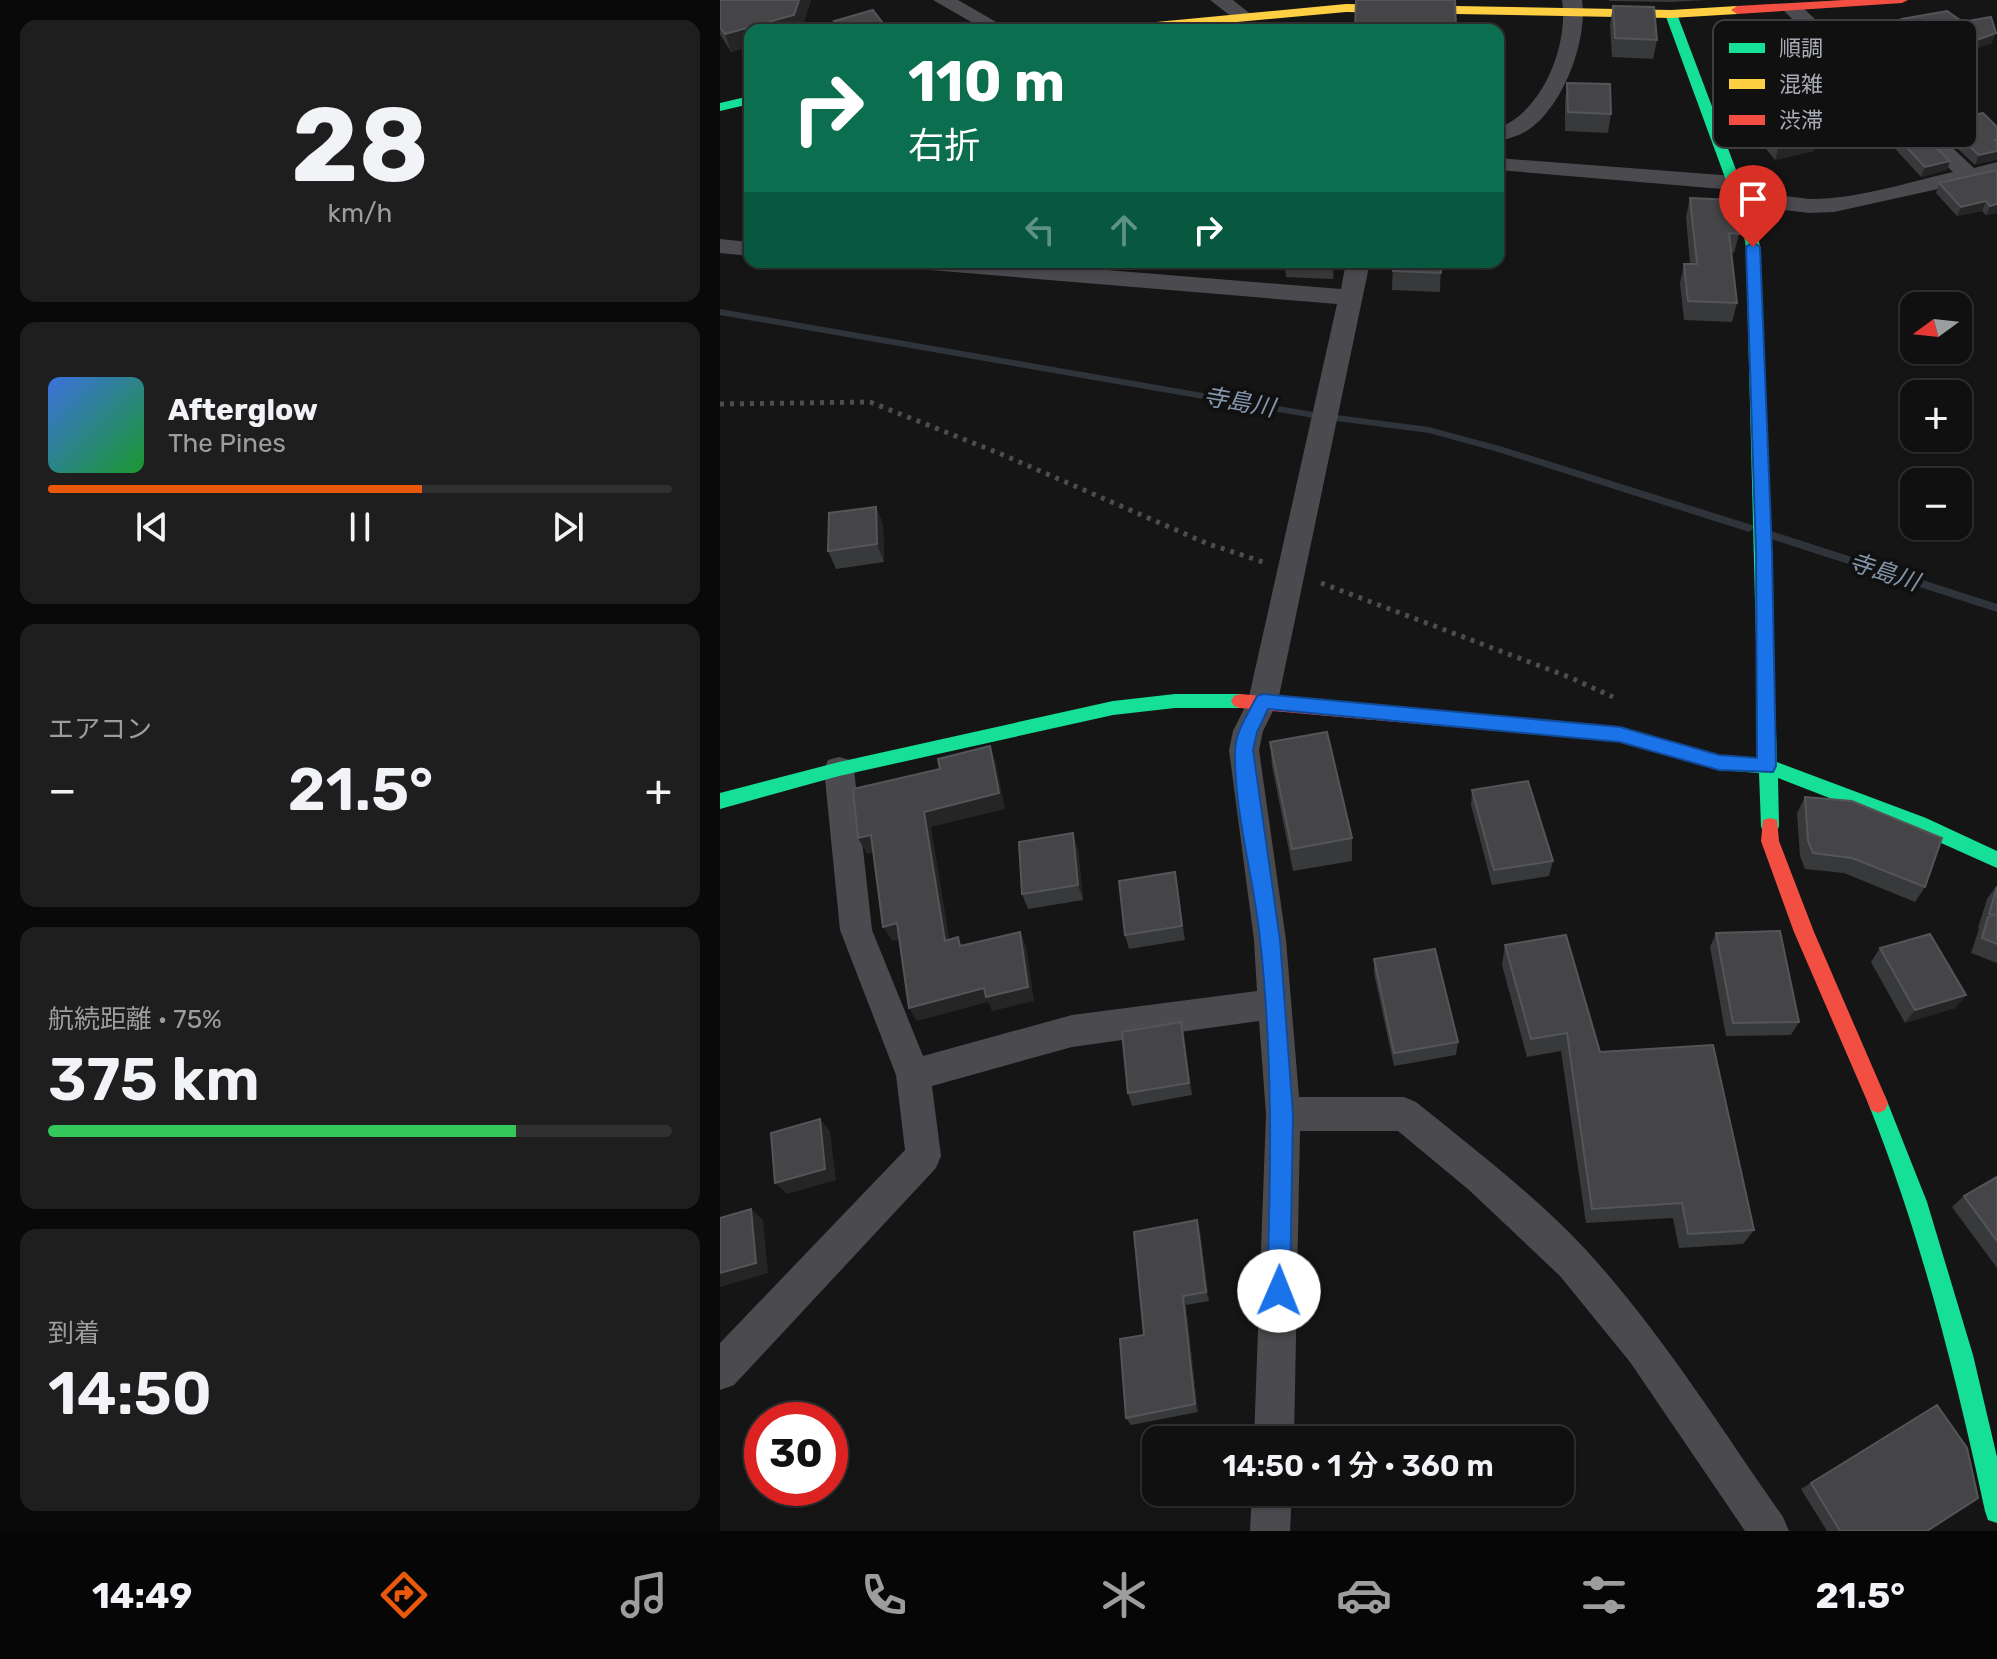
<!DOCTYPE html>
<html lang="ja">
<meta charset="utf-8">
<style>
body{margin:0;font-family:Rubik,"Noto Sans JP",sans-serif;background:#1e1e1e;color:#f1f3f6;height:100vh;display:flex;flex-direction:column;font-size:30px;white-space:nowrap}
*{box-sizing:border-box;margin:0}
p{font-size:26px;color:#9c9d9f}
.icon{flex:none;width:44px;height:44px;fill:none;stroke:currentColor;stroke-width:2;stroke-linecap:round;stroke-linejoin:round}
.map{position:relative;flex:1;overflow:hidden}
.panel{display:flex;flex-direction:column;gap:20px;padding:20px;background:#090909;width:720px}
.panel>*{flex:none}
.banner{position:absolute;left:24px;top:24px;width:760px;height:244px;border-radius:16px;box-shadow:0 2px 6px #0004,0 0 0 2px #303030;background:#0b6e4f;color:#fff;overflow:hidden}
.needle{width:52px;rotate:255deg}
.controls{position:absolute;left:1180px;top:292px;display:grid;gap:16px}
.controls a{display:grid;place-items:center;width:72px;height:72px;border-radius:16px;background:#101010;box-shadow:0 2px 6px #0004,0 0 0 2px #303030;font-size:40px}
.speed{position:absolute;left:24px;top:1402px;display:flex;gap:16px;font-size:40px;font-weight:700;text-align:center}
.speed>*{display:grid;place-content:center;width:104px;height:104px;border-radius:50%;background:#101010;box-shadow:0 2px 6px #0004,0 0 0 2px #303030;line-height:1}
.speed .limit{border:12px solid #d22;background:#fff;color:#111}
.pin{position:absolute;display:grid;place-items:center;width:68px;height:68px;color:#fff;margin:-82px -34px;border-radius:50% 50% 50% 0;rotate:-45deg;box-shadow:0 0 8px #0007}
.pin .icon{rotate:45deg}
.me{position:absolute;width:88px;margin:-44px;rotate:1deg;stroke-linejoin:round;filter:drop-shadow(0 0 6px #0008)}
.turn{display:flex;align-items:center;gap:28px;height:168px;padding:0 32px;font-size:36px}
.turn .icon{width:104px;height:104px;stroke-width:2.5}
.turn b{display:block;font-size:56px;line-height:68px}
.lanes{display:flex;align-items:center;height:76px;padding:0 32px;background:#0003;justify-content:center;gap:40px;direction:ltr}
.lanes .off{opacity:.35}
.big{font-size:60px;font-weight:600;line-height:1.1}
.panel .tile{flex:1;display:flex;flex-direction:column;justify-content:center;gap:12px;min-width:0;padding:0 28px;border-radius:16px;background:#1e1e1e}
.panel .dial{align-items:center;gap:0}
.dial b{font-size:104px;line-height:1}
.song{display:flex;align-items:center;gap:24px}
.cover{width:96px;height:96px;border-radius:12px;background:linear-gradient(135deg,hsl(220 70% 55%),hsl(130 70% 35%))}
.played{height:8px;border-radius:4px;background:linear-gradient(90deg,#ea580c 60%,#303030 60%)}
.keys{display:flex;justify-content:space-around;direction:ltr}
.heat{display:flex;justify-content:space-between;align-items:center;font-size:44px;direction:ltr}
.charge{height:12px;border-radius:6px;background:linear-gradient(90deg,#34c759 75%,#303030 0)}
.trip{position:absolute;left:422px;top:1426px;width:432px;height:80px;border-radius:16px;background:#101010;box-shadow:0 2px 6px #0004,0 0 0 2px #303030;font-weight:600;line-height:80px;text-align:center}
.menu{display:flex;height:128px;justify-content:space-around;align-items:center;background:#060606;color:#9c9d9f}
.menu .icon{width:56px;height:56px}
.menu .on{color:#ea580c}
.menu b{font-size:36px;color:#f1f3f6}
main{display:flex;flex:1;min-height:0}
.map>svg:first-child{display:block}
</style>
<main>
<section class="panel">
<div class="tile dial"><b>28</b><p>km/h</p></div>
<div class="tile">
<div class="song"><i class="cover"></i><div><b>Afterglow</b><p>The Pines</p></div></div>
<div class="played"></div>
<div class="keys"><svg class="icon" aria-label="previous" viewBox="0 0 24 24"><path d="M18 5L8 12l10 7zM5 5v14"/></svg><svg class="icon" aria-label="pause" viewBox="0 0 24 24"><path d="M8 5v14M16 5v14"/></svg><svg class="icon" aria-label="next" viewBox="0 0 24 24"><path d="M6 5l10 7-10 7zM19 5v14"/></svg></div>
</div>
<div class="tile"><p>エアコン</p>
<div class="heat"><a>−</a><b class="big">21.5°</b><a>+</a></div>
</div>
<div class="tile"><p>航続距離 · 75%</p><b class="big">375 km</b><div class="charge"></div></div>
<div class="tile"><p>到着</p><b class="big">14:50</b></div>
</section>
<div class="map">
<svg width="1277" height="1531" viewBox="0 0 1277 1531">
<rect width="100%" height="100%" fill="#151516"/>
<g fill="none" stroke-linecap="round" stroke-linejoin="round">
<!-- stream -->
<path fill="#2e343a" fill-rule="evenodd" d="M0 309 593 412 709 427 783 447 1032 525 1034 528 1029 532 778 452 709 433 593 418 0 315Z
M1051 531 1277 604V612L1048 538 1046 535Z"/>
<!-- path -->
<path stroke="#4c4d4f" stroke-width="5" stroke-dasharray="4 6" stroke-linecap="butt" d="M0 404 150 402 281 454 486 543 543 562
M601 583 849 677 893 697"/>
<!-- street -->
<path fill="#4b4b4f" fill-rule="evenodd" d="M213 0H238L290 30H265Z
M490 0H513L533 16 530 20H516Z
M842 0H862C868 40 843 107 808 130 799 136 788 139 778 141V128C823 112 849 44 842 0Z
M1073 3 1080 5 1254 168 1277 162V176L1114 212 1089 213 1016 204 1013 199C1023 185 1074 199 1092 199 1138 199 1188 182 1233 172L1066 13 1063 9Z
M778 158 1014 176 1025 183 1014 190 778 170Z
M0 239 30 242V256L0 253Z
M186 262H289L621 289 626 262H650L558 701 543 731 539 750 566 940 579 1097H684L696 1102C754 1149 816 1196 867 1251 941 1332 1000 1427 1063 1517L1069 1531H1025L910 1362 840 1276 749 1190 678 1131H580L574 1440H534L546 1114 539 1021 352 1047 212 1086 221 1156 216 1168 14 1385 0 1390V1343L185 1150 176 1075 120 930 104 769 108 760 119 757 130 760 134 769 152 930 203 1056 352 1015 537 991 534 940 509 750 513 731 528 701 617 304 198 269 190 267Z
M532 1492H572L570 1531H530Z"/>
<!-- fast -->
<path fill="#16e098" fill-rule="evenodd" d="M951 10 957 14 1021 183 1031 199 1040 247 1057 762 1206 818 1277 851V868L1192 830 1058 778 1059 826 1057 832 1050 834 1043 832 1041 826 1039 773 999 770 957 758 954 753 957 748 963 746 999 756 1039 758 1026 247 1017 199 1007 183 945 14Z
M30 96V104L0 111V103Z
M455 694H520L526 696 529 701 526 706 520 708H455L393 715 119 776 0 809V793L119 762 393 701Z
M1158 1093 1165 1096 1207 1202 1253 1355 1277 1457V1523L1268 1520 1265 1511C1235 1372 1201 1235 1148 1103L1151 1096Z"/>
<!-- slow -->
<path fill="#ffcf43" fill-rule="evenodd" d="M626 4 951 10 1017 6 1023 10 1017 14 951 18 626 12 431 30H388L394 26Z"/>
<!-- jam -->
<path fill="#f24e42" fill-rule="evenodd" d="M1124 0H1188L1182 3 1017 14 1011 10 1017 6Z
M520 694 900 728 969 748 972 753 969 758 963 760 900 742 520 708 514 706 511 701 514 696Z
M1050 818 1057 820 1059 841 1094 932 1168 1103 1165 1110 1158 1113 1151 1110 1148 1103 1074 932 1041 841 1043 820Z"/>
</g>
<!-- wall -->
<path fill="#38393a" d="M0 0H91L81 30 11 52 0 34Z
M889 0H987L951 2 889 1Z
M893 6 937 40 933 59 892 57 890 25Z
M1182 19 1272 43 1183 74 1158 48 1161 39 1185 34 1180 28Z
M847 83 891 114 888 133 845 131V102Z
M1036 112 1094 151 1055 160 1031 130Z
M1222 121 1277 127 1255 165 1218 130Z
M1171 131 1230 161 1227 170 1201 177 1168 141Z
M1277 170V213L1266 215 1262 211 1237 216 1216 193 1219 183Z
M970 198 1019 234 1014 253 1011 252 1017 303 1012 322 964 320 960 283 964 264H970L966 217Z
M482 262H615L613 279 566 277 565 267 482 263Z
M673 262H721L720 292 672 290Z
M156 507 163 525 164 562 116 569 108 551Z
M550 742 632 838V861L573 871 552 766Z
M752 790 833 861 829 876 772 885 751 805Z
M1085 797 1205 887 1195 902 1124 873 1085 869 1080 856 1077 813Z
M358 849 363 900 308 909 302 894Z
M455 872 465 940 409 949 405 935Z
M1277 885V963L1251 953 1259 929 1258 928 1267 899Z
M996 933 1079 1022 1071 1035 1006 1036 990 947Z
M785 945 880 1052 1034 1230 1023 1244 959 1248 953 1218 866 1223 841 1051 807 1057 782 965Z
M1160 948 1246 995 1235 1008 1185 1023 1151 962Z
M654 959 738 1042 736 1055 674 1066 654 973Z
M461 1022 464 1035 472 1095 412 1106 408 1093Z
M1277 1177V1268L1232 1207 1244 1196Z
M480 1231 489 1301 466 1305 478 1412 411 1425 406 1418 424 1335Z
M1217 1405 1207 1531H1107L1081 1489Z"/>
<!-- shaded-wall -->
<path fill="#252526" d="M79 0H91L81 30H30V46L11 52 5 34Z
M1276 33 1272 43 1183 74 1187 65Z
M1100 133 1094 151 1055 160 1060 141Z
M1277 151V160L1255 165 1259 155Z
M1230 161 1227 170 1201 177 1205 167Z
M1266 201 1262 211 1237 216 1241 207Z
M1277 204V213L1266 215 1270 206Z
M612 262H615L613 279Z
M156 507 163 525 164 562 157 544Z
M270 746 276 763 285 809 211 827 232 955 225 941 204 812Z
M353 833 358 849 363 900 358 885Z
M151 835 159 851 147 854 138 838Z
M455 872 458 887 465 940 462 926Z
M177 923 185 938 172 941 163 927Z
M300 932 306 946 314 1001 272 1011 268 1002 197 1021 189 1008Z
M1246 995 1235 1008 1185 1023 1195 1010Z
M461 1022 464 1035 472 1095 469 1083Z
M100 1119 110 1131 116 1180 67 1194 55 1183Z
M31 1209 43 1220 48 1273 0 1287V1273Z
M477 1220 480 1231 489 1301 486 1292Z
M463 1296 466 1305 478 1412 475 1404Z"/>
<!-- building -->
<path fill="#454547" stroke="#545559" stroke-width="2" d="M0 0H79L74 15 5 34 0 27Z
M636 0H735L736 30H635Z
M893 6 934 7 937 40 895 38Z
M153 10 168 30H120L114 21Z
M1227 11 1243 22 1271 17 1276 33 1187 65 1161 39 1195 32 1182 19Z
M847 83 890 84 891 114 848 112Z
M1263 113 1277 127V140H1275L1277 142V151L1259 155 1222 121Z
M1194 127 1230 161 1205 167 1171 131Z
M1277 170V204L1270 206 1266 201 1241 207 1219 183Z
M970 198 1014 200 1019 234 1009 233 1017 303 968 301 964 264H977Z
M673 262H721V273L673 271Z
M156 507 157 544 108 551 109 513Z
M607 732 632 838 572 849 550 742Z
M270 746 279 793 204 812 225 941 238 937 240 946 300 932 308 987 266 997 264 988 189 1008 177 923 163 927 151 835 138 838 133 789 220 769 218 759Z
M808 781 833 861 774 870 752 790Z
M1085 797 1132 801 1222 838 1205 887 1132 858 1093 853 1088 841Z
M353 833 358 885 302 894 299 842Z
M455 872 462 926 405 935 399 881Z
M1277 887V944L1262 938 1268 917 1273 915 1269 914Z
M1060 931 1079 1022 1013 1023 996 933Z
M1210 934 1246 995 1195 1010 1160 948Z
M846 935 880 1052 993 1045 1034 1230 968 1234 962 1203 872 1209 847 1033 811 1039 785 945Z
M715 949 738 1042 674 1053 654 959Z
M461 1022 469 1083 408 1093 402 1032Z
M100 1119 105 1169 55 1183 51 1133Z
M1277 1177V1241L1244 1196Z
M31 1209 36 1263 0 1273V1218Z
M477 1220 486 1292 463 1296 475 1404 406 1418 400 1339 424 1335 414 1232Z
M1217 1405 1247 1448 1258 1498 1207 1531H1120L1091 1483Z"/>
<!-- route -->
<path fill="#1a73e8" stroke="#114b97" stroke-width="2" d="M1033 242 1040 247 1052 553 1056 766 1053 772 999 770 900 742 548 709 537 732 533 750 560 940 573 1114 570 1291 567 1299 559 1303 551 1299 547 1291C551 1173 553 1056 540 939 534 878 514 813 515 752 515 732 528 714 537 696L543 694 900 727 999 755 1037 758 1036 553 1026 247Z"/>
<g text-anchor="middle" stroke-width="8" stroke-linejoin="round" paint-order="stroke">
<!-- water labels -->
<g font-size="24" font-style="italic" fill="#8496ac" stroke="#101011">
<text transform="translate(519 402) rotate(10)" y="8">寺島川</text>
<text transform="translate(1164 572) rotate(18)" y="8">寺島川</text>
</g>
</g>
<!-- legend -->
<rect x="993" y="20" width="264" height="128" rx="12" fill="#101011" stroke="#3e3e42" stroke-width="2"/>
<rect x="1009" y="43" width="36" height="10" fill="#16e098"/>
<rect x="1009" y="79" width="36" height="10" fill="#ffcf43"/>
<rect x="1009" y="115" width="36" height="10" fill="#f24e42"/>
<g font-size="22" fill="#a9abb5">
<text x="1059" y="56">順調</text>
<text x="1059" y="92">混雑</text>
<text x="1059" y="128">渋滞</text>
</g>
</svg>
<div class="controls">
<a><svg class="needle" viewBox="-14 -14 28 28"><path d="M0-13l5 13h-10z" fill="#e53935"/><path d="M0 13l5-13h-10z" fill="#9c9d9f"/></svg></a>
<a>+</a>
<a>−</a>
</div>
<div class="speed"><div class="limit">30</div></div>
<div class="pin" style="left:1033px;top:247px;background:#d93025"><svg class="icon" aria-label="arrive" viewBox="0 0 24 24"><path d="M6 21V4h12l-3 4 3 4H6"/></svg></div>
<svg class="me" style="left:559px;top:1291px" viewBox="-20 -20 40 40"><circle r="19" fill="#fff"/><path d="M0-13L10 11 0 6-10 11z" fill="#1a73e8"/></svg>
<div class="trip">14:50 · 1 分 · 360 m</div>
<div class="banner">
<div class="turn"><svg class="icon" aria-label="right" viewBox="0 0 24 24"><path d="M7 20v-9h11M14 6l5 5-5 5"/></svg><div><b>110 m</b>右折</div></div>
<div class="lanes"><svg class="icon off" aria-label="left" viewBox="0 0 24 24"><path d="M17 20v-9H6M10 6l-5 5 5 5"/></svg><svg class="icon off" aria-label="ahead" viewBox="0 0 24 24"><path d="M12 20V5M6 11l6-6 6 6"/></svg><svg class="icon" aria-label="right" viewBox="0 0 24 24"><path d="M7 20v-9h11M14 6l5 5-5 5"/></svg></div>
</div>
</div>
</main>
<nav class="menu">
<b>14:49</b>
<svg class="icon on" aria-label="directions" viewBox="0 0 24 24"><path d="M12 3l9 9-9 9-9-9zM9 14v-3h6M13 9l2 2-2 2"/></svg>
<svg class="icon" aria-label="music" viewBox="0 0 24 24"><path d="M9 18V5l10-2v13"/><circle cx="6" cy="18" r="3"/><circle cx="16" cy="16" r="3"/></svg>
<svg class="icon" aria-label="phone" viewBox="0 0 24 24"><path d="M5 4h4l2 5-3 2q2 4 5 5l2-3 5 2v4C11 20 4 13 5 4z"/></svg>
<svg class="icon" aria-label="climate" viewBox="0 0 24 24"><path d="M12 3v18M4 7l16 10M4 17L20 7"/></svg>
<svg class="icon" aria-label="car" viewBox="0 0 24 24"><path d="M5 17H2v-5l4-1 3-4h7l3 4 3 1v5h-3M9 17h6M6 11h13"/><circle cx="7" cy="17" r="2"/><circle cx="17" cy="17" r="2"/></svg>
<svg class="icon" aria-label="filters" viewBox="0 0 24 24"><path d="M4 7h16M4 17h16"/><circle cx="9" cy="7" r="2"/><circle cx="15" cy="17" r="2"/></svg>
<b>21.5°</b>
</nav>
